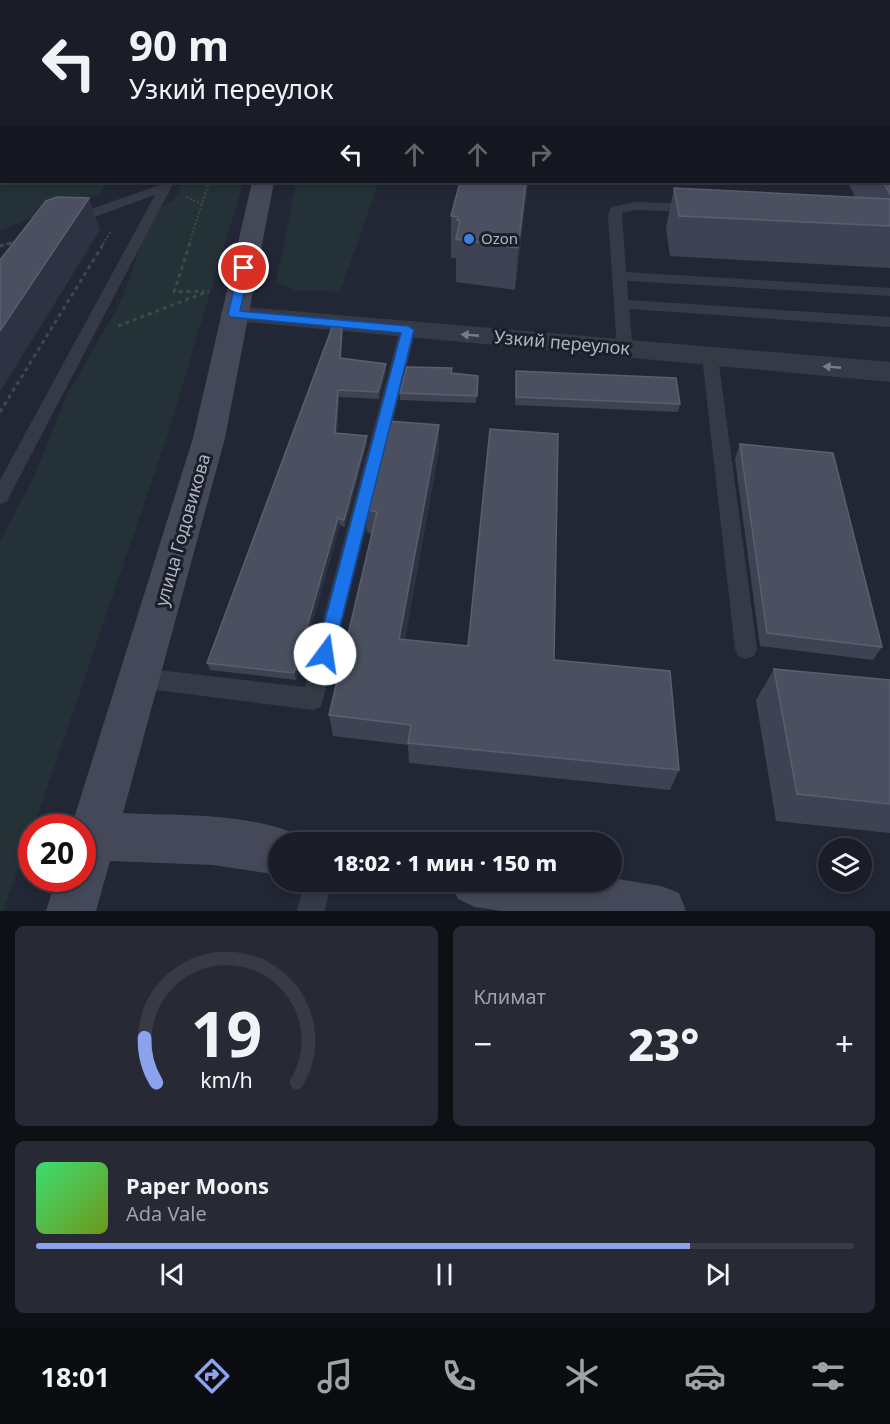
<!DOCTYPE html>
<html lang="ru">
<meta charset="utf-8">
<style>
body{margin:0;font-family:"Noto Sans",sans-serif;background:#272a34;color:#f1f3f6;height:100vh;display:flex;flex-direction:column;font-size:22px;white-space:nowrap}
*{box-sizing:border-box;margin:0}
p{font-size:20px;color:#9fa2a8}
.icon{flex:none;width:33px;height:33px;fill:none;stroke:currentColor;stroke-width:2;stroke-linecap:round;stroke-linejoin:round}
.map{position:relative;height:911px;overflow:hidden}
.details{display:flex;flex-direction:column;gap:15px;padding:15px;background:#0e1016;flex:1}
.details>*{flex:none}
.hud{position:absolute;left:0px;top:0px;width:891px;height:183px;box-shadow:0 3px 9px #0003,0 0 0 2px #383b45;background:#1a1d28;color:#f1f3f6;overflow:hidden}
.tools{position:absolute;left:818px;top:838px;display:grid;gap:12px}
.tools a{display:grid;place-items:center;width:54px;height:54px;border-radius:50%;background:#1a1d28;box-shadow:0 3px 9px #0003,0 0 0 2px #383b45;font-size:30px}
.speed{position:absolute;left:18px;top:814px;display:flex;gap:12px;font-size:30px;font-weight:700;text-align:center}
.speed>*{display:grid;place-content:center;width:78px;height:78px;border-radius:50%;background:#1a1d28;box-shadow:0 3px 9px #0003,0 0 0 2px #383b45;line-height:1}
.speed .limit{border:9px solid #d22;background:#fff;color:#111}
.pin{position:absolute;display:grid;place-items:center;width:51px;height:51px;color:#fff;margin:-26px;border:3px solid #fff;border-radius:50%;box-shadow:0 2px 6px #0007}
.me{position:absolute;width:66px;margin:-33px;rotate:14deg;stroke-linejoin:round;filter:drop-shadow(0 0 4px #0008)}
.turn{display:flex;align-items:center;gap:21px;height:126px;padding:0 30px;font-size:27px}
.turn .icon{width:78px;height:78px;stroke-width:2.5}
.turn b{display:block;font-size:42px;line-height:51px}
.lanes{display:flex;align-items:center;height:57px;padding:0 30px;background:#0003;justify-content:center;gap:30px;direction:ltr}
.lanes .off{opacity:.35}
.big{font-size:45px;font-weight:800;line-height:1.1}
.details .card{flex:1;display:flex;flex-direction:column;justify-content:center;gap:9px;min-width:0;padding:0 21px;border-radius:9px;background:#272a34}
.details .dial{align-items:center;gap:0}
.dial svg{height:156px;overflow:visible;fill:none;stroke:#383b45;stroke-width:7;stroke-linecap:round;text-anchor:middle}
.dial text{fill:#f1f3f6;stroke:none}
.song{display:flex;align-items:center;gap:18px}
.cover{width:72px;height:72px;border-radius:9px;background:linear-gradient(135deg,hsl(140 70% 55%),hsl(80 70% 35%))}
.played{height:6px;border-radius:3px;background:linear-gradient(90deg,#8ba2ec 80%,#383b45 80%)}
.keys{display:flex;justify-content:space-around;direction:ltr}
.heat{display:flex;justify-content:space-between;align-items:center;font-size:33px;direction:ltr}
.details .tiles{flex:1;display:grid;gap:15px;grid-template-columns:1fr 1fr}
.card:last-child{grid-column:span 2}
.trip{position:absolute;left:268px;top:832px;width:354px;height:60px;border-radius:30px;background:#1a1d28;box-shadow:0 3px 9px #0003,0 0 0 2px #383b45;font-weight:800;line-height:60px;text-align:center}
.tab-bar{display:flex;height:96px;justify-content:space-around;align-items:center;background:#0a0c10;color:#9fa2a8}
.tab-bar .icon{width:42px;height:42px}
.tab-bar .active{color:#8ba2ec}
.tab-bar b{font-size:27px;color:#f1f3f6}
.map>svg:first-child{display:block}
</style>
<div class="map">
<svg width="890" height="911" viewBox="0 0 890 911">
<rect width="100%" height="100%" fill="#222735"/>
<!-- green -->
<path fill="#243136" d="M0 177 2 182H105L106 184 101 193 71 201 0 231Z
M296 182H379L340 292 295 290 276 283Z
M243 183 168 434 42 803 3 911H0V542L36 472 65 399 122 299 150 218 154 211 174 200 182 184Z"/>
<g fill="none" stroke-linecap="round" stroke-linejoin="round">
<!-- path-far1 -->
<path stroke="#3c4a4e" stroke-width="2" stroke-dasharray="2 2" stroke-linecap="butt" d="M186 197 202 204
M6 244 19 240
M103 244 111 231
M189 244 209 182"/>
<!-- path -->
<path stroke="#3c4a4e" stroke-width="3" stroke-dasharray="4 4" stroke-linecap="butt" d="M190 243 174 292 204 291
M0 246 11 243
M118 326 209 291
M0 412 104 243"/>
<!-- lane -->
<path fill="#353a46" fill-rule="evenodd" d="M204 0H212L203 2Z
M507 0H515V2H507Z
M764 0H772V2H764Z
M0 15 2 16V22L0 21Z
M0 149H2L0 156Z
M162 182H174L9 497 7 502 0 504V480L155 195 78 223 73 224 66 220 68 217 160 185Z
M636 202 693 204 699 208 693 212 636 210 622 213 626 272 890 288V296L627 281 628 300 890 317V327L629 309 633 349 625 354 619 353 617 349 608 216 611 207Z
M408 324 416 329 321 707 313 710 140 688 132 685 129 678 132 671 140 668 305 687 400 329Z
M710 352 718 357 757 649 754 656 746 659 738 656 735 649 702 357Z
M305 882H331L325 911H297Z"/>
<!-- street -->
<path fill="#353a46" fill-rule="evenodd" d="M817 0H833L834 2H818Z
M234 306 890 362V382L224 320 220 314 224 308Z"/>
<!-- secondary -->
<path fill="#444858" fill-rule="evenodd" d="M258 0H274V2H258Z
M252 182H274L225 438 123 813C179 816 243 812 296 834L300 843H279V875L213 865 110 861 96 911H46L56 879H82V828H71L193 438Z
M612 878 661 886 679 893 686 911H502L475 907 458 899 450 882H612Z"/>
</g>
<!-- wall -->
<path fill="#3e4353" d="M0 0H175V2H2V8L0 7Z
M662 0H759L760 2H662Z
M858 0H890V57V2H859Z
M890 145V268L670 256 666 228 674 188 855 197 848 182H890Z
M460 182H528L515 290 456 282V258H451V216Z
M343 333 341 358 386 364V372L379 399 339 397 337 434 367 436V443L345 527 340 525 296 680 210 670 207 663Z
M452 368V373L478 376 476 403 400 400V393Z
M516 371 680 404 678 412 515 405Z
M740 444 882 647 873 660 760 646 735 459Z
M439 449 405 640 554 660 679 770 670 790 409 763 408 745 333 736 329 715 372 534 367 532 365 509Z
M774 669 890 680V833L776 821 756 700Z"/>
<!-- shaded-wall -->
<path fill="#2d3342" d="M49 0H76V2H43Z
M0 107H2V135L0 136Z
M526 182H528L515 290 518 248Z
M89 198 100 230 0 392V331Z
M342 326 343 333 341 366 340 358Z
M386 364V372L379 399 378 392Z
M338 390 339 397 336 441 335 433Z
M439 425V449L401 662 399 639Z
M367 436V443L345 527 344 520Z
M338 518 340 525 296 680 294 673Z"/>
<!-- building -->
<path fill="#4a505f" stroke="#5a5f6f" stroke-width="1.5" d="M3 0H49L43 2H6Z
M84 0H172L171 2H86Z
M516 0H551V2H516Z
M670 0H759L760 2H671Z
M0 54 2 55V107H0Z
M890 145V194L883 182H890Z
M460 182H526L518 248 456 239 460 221 457 220 458 217 451 216Z
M674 188 890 199V226L679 216Z
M57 197 89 198 0 331V260L46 201Z
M333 325 342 326 340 358 386 364 378 392 338 390 335 433 367 436 344 520 338 518 294 673 207 663Z
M407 367 452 368 451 373 478 376 477 396 400 393Z
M516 371 676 378 680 404 516 397Z
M387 421 439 425 399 639 468 646 490 429 558 434 554 660 670 671 679 770 408 743 411 725 329 715 377 512 365 509Z
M740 444 833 453 882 647 767 633Z
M774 669 890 680V804L797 794Z"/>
<!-- one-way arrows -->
<defs><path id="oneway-solid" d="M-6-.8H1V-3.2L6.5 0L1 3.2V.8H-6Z" transform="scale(1.5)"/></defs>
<g fill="#797d8a">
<use href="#oneway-solid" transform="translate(470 335) rotate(-175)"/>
<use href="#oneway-solid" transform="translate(832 367) rotate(-175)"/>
</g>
<!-- route -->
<path fill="#1a73e8" stroke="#114b97" stroke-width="1.5" d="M244 265 250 268 240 311 408 326 414 330 333 654 331 659 325 662 319 659 316 654 401 333 230 317 228 314 239 268Z"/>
<!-- markers -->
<circle fill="#3f7fe0" stroke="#1b1f2a" stroke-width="2" cx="469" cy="239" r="6"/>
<g text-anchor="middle" stroke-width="6" stroke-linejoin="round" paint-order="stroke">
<!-- far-poi labels -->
<g font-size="15" fill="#b0b4c2" stroke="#1b1f2a" text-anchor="start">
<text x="481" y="244">Ozon</text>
</g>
<!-- street labels -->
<g font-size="18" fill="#b0b4c2" stroke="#1b1f2a">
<text transform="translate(562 343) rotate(5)" y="6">Узкий переулок</text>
<text transform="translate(183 530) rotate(-74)" y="6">улица Годовикова</text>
</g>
</g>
</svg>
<div class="tools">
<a><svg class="icon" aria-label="layers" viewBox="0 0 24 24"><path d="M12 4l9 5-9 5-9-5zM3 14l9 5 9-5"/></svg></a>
</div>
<div class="speed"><div class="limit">20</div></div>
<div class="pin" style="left:244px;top:268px;background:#d93025"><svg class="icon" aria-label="arrive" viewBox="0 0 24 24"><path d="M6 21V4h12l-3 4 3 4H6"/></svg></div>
<svg class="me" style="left:325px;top:654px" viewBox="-20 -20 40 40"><circle r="19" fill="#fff"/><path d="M0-13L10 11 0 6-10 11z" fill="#1a73e8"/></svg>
<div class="trip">18:02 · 1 мин · 150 m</div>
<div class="hud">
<div class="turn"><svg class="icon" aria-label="left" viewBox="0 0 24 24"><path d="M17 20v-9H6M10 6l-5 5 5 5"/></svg><div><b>90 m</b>Узкий переулок</div></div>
<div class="lanes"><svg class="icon" aria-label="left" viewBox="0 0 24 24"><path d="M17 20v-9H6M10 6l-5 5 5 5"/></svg><svg class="icon off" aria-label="ahead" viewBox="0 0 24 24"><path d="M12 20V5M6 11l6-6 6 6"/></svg><svg class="icon off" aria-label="ahead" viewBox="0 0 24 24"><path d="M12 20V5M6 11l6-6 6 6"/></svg><svg class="icon off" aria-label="right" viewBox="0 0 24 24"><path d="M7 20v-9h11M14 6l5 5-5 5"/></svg></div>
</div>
</div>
<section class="details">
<div class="tiles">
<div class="card dial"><svg viewBox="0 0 100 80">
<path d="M14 69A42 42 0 1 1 86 69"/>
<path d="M14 69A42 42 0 0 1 8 46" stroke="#8ba2ec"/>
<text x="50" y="56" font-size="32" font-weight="700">19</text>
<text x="50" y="72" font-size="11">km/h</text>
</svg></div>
<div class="card"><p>Климат</p>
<div class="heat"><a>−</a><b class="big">23°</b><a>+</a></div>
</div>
<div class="card">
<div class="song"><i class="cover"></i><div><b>Paper Moons</b><p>Ada Vale</p></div></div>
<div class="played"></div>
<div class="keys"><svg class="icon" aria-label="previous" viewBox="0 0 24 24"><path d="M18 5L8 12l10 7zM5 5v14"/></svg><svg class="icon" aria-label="pause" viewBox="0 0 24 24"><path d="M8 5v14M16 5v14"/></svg><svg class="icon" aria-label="next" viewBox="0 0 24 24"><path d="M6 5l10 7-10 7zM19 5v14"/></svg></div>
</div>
</div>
</section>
<nav class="tab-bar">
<b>18:01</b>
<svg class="icon active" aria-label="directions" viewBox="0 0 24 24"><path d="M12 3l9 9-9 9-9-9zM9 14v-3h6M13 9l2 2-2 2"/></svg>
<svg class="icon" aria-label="music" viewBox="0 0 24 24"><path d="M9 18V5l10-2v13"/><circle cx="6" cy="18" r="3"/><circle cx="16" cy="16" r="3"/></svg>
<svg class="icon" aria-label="phone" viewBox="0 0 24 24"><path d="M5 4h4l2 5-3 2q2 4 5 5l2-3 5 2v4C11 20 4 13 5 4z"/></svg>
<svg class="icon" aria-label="climate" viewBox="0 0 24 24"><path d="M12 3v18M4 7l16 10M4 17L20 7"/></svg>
<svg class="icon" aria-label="car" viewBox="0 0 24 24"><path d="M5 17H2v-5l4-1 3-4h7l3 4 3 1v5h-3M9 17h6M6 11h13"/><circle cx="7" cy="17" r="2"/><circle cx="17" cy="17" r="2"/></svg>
<svg class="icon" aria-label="filters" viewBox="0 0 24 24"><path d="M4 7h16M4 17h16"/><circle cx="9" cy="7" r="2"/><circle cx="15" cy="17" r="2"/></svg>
</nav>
